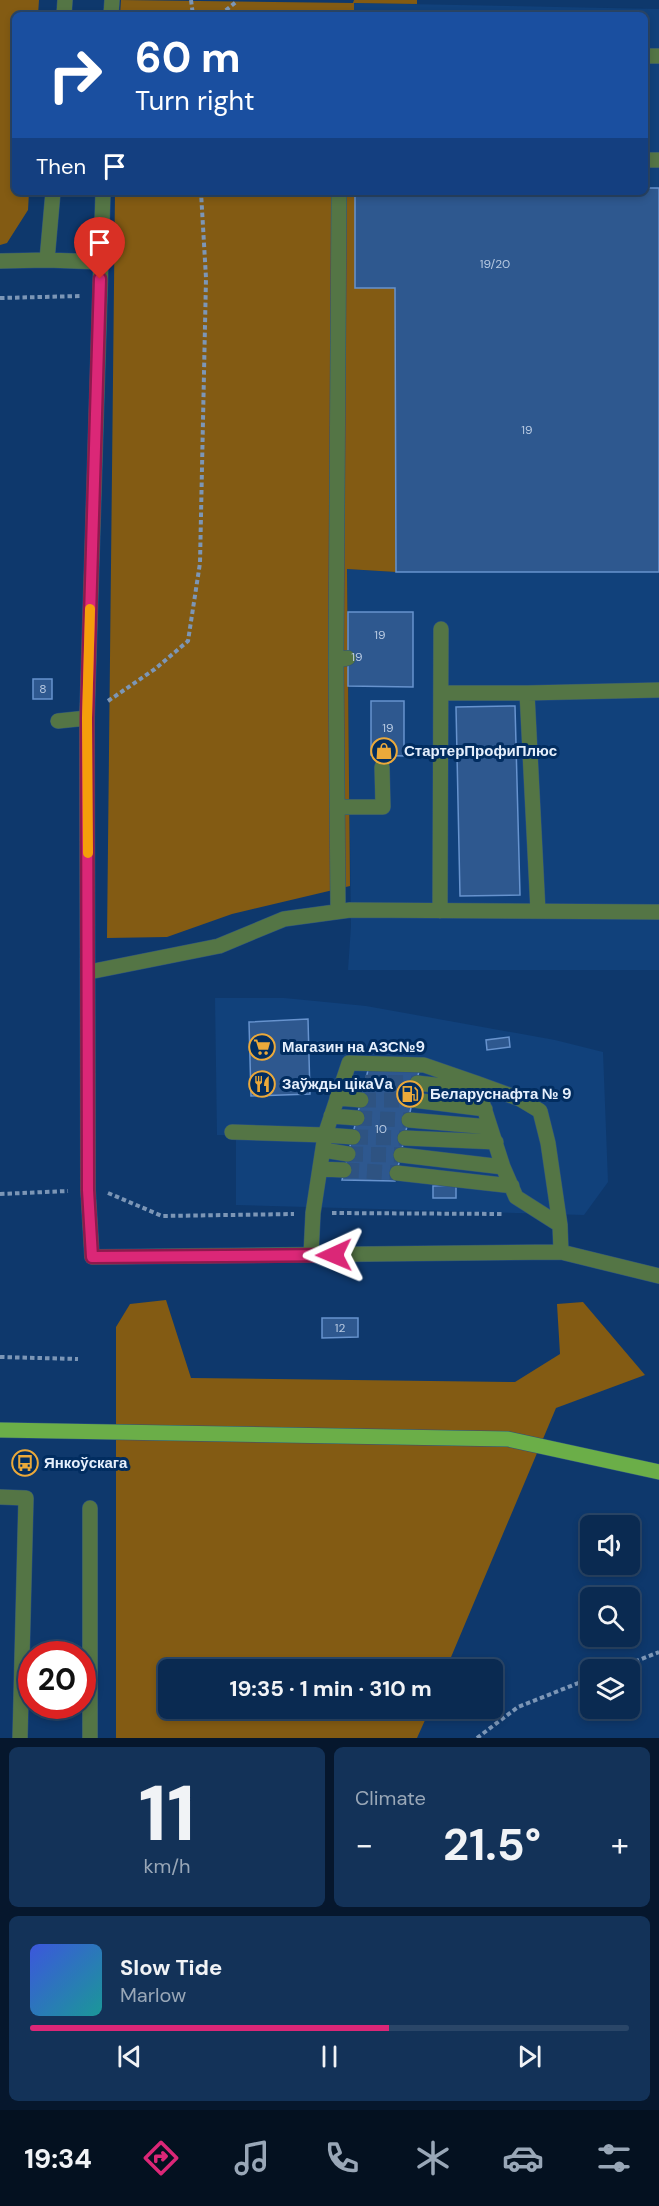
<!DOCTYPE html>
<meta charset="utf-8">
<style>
body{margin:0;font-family:"DM Sans",sans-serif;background:#133258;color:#f1f3f6;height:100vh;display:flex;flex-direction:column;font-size:22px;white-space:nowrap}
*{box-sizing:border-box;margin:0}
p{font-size:20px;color:#99a7b7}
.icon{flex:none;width:33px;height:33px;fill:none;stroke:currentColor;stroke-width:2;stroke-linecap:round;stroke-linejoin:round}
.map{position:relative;height:1738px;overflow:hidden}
.sheet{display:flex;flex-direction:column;gap:9px;padding:9px;background:#06172d;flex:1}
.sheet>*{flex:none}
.top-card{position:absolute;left:12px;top:12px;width:636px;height:183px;border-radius:9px;box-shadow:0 3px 9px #0003,0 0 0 2px #2a4668;background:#1a4fa0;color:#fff;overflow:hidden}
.fabs{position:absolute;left:580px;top:1515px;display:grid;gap:12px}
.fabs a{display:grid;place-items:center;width:60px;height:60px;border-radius:9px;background:#0a2a51;box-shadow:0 3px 9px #0003,0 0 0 2px #2a4668;font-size:30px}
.speed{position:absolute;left:18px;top:1641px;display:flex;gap:12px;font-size:30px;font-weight:700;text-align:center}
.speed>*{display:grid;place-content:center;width:78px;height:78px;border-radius:50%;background:#0a2a51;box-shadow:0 3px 9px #0003,0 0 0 2px #2a4668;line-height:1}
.speed .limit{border:9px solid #d22;background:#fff;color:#111}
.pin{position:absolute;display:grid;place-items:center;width:51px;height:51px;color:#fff;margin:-62px -26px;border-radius:50% 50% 50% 0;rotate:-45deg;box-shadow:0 0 6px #0007}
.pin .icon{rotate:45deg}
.me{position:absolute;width:66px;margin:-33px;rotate:269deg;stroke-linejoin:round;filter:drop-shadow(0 0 4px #0008)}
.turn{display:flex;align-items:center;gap:21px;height:126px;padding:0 24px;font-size:27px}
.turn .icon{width:78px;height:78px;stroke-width:2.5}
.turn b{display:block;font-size:42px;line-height:51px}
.then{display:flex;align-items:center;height:57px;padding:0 24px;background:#0003;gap:12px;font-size:22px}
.big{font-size:45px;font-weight:700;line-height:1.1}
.sheet .card{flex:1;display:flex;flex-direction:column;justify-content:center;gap:9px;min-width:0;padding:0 21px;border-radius:9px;background:#133258}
.sheet .dial{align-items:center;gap:0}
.dial b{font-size:78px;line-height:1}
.song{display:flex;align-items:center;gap:18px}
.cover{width:72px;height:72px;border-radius:9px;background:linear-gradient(135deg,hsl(230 70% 55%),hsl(180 70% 35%))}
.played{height:6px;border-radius:3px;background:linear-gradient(90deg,#db2777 60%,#2a4668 60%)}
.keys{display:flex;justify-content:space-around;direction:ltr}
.heat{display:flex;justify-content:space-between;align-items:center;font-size:33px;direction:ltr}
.sheet .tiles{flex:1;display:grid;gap:9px;grid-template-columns:1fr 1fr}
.card:last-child{grid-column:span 2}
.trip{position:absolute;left:158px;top:1659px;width:345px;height:60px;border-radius:9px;background:#0a2a51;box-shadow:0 3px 9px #0003,0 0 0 2px #2a4668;font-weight:700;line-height:60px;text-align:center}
.tabs{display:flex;height:96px;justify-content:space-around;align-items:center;background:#041120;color:#99a7b7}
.tabs .icon{width:42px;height:42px}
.tabs .selected{color:#db2777}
.tabs b{font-size:27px;color:#f1f3f6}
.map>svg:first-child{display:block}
</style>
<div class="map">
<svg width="659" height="1738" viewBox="0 0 659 1738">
<rect width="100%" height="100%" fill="#0e386c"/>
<!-- built -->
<path fill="#11417b" d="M354 3 659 9V970H348L351 926 347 569 396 572 394 288 645 192V15H354Z
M215 998H284L366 1006 555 1040 603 1052 608 1182 584 1215 236 1205V1135H217Z"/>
<!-- green -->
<path fill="#835b13" d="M0 0H39L38 15H15V192H29L28 210 7 243 0 245Z
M121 0 353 3 354 0H417V4L354 3V15H120Z
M115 192H358L395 288 396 572 347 569 350 886 232 914 167 937 107 938Z
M166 1300 191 1378 515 1382 560 1354 557 1304 583 1302 645 1375 556 1408 446 1669 168 1670V1708L430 1709 417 1738H116V1327L130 1304Z"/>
<!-- building -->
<path fill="#2e588f" stroke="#6793ce" stroke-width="1.5" d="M645 188H659V572H396L395 288H355V192H645Z
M348 612H413V687L348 686Z
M33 679H52V699H33Z
M371 701H404V756L371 755Z
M515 706 520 895 460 896 456 707Z
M308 1019 310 1094 251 1096 249 1022Z
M509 1037 510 1047 487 1050 486 1040Z
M509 1037 510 1047 487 1050 486 1040Z
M368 1070 419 1071 395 1181 342 1180Z
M456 1185V1198H433V1186Z
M456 1185V1198H433V1186Z
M322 1318H358V1337L322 1338Z"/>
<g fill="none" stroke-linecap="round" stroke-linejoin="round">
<!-- minor-tunnel -->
<path stroke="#2e5382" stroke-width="15" stroke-dasharray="15 8" stroke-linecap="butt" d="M342 1082 417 1083
M361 1100H413
M357 1118 409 1120
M353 1137 405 1138
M348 1154 401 1155
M344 1170 397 1173"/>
<!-- minor casing -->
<g stroke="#2c5280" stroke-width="16">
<path id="minor" d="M64 15 65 0
M111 15 112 0
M645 56H659
M645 160H659
M103 192 87 718 88 1190 92 1257 561 1252 659 1276
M339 192 336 660 348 658
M47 260 101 262
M0 261 47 260 53 192
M336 660 338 911
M441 693H527
M58 721 87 718
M337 807H383L382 767
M440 911 441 629
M538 911 527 693 659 690
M89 972 219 946 284 919 350 910 659 912
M417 1083 479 1090
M476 1083 520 1099 540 1111 548 1143 560 1225
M337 1098 361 1100
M413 1100 485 1109
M331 1116 357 1118
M409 1120 490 1127
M232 1132 325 1135 313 1213 311 1255
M353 1137 325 1135 349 1063 424 1065 476 1083 503 1167 516 1197 560 1225 561 1252
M405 1138 496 1142
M323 1150 348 1154
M401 1155 503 1167
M320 1169 344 1170
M397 1173 512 1186
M0 1497 26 1498 20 1738
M90 1738V1508"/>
</g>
<!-- major casing -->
<g stroke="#2c5280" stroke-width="16">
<path id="major" d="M0 1430 508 1439 659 1472"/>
</g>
<!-- path -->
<path stroke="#7c96b6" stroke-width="4" stroke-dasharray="4.5 3" stroke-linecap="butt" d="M191 0 193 15
M220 15 236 2
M0 298 81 296
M108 701 155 669 188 641 200 563 206 278 201 192
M108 1193 162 1216 294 1214
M0 1194 68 1191
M332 1213 504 1214
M0 1357 78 1359
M25 1463 27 1449
M614 1670 659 1652
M477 1738 518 1707 591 1678"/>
<!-- minor -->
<use href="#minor" stroke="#547545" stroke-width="15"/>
<!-- major -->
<use href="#major" stroke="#6bae48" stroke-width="15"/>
</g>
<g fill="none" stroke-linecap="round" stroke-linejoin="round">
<!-- route casing -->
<g stroke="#8e194d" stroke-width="15">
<path id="route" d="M100 279 87 718 88 1190 92 1257 334 1255"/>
</g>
<!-- route -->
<use href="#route" stroke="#db2777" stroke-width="10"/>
<!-- slow -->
<path stroke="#f59e0b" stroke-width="10" d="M88 853 87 718 90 609"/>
</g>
<!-- icons -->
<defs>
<g id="shop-ring" transform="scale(1.35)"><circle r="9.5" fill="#022d60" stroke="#eba93a" stroke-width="1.5"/><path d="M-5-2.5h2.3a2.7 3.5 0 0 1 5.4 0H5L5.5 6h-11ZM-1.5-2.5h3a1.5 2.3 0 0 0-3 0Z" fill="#eba93a"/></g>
<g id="supermarket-ring" transform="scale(1.35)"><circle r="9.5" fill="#022d60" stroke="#eba93a" stroke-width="1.5"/><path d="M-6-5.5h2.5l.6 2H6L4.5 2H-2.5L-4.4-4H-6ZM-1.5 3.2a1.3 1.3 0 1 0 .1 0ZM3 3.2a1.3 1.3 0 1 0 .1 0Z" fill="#eba93a"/></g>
<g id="restaurant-ring" transform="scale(1.35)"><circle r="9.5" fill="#022d60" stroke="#eba93a" stroke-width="1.5"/><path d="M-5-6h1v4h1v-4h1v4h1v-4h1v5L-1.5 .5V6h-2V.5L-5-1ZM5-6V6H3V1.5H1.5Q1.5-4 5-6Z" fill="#eba93a"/></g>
<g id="fuel-ring" transform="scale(1.35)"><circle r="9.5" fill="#022d60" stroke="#eba93a" stroke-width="1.5"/><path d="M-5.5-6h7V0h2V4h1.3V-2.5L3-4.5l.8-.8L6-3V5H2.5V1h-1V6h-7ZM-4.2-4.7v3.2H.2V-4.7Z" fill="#eba93a"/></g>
<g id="bus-ring" transform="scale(1.35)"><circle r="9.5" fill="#022d60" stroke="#eba93a" stroke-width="1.5"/><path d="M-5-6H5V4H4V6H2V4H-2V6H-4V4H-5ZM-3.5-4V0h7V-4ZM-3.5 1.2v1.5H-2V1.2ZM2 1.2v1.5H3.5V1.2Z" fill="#eba93a"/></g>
</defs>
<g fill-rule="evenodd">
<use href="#shop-ring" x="384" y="751"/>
<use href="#supermarket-ring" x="262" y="1047"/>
<use href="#restaurant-ring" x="262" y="1084"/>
<use href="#fuel-ring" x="410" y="1094"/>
<use href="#bus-ring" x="25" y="1463"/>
</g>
<g text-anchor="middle" stroke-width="6" stroke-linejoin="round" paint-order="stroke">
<!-- number labels -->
<g font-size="12" fill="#b7c9e1">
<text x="495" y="268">19/20</text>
<text x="527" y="434">19</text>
<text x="380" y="639">19</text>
<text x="357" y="661">19</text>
<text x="43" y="693">8</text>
<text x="388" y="732">19</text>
<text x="381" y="1133">10</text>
<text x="340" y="1332">12</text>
</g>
<!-- poi labels -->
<g font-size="15" font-weight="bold" fill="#e5effc" stroke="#022d60" text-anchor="start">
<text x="404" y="756">СтартерПрофиПлюс</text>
<text x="282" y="1052">Магазин на АЗС№9</text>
<text x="282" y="1089">Заўжды цікаVа</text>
<text x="430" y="1099">Беларуснафта № 9</text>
<text x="44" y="1468">Янкоўскага</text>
</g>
</g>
</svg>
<div class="fabs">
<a><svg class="icon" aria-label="sound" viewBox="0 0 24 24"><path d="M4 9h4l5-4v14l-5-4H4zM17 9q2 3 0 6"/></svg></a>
<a><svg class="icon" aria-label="search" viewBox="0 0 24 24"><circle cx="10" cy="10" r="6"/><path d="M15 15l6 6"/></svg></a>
<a><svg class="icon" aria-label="layers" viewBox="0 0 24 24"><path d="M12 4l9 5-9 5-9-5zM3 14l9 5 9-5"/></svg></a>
</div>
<div class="speed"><div class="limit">20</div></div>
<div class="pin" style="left:100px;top:279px;background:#d93025"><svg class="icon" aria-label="arrive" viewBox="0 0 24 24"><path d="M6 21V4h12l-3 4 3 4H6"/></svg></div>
<svg class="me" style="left:334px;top:1255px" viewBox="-20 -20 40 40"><path d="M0-17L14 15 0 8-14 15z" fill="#db2777" stroke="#fff" stroke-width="4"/></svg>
<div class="trip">19:35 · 1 min · 310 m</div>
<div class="top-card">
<div class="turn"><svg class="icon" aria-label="right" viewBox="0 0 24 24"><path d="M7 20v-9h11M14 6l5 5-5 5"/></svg><div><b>60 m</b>Turn right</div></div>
<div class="then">Then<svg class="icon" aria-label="arrive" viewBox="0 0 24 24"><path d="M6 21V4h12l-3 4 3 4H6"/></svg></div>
</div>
</div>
<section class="sheet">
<div class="tiles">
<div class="card dial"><b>11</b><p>km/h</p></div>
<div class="card"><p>Climate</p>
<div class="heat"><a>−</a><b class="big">21.5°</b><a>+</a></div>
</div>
<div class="card">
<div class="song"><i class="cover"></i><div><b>Slow Tide</b><p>Marlow</p></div></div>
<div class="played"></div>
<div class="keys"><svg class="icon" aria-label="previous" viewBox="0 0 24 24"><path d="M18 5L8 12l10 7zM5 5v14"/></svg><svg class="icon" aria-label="pause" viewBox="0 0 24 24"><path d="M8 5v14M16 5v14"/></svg><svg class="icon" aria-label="next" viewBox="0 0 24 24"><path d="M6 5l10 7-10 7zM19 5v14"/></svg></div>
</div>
</div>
</section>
<nav class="tabs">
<b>19:34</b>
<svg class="icon selected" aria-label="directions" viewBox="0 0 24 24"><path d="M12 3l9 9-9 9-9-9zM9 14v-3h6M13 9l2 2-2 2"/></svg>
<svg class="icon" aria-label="music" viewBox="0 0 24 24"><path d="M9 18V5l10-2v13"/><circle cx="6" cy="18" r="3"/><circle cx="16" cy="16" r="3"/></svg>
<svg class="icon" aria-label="phone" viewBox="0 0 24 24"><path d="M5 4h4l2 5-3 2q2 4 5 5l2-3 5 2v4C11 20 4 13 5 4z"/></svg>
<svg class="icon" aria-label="climate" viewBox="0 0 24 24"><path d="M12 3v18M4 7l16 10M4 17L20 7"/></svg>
<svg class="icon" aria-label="car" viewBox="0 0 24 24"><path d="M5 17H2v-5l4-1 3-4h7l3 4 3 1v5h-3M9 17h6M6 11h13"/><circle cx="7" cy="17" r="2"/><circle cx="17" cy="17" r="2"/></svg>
<svg class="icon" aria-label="filters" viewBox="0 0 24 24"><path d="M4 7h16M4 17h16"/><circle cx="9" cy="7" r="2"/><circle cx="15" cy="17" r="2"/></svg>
</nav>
